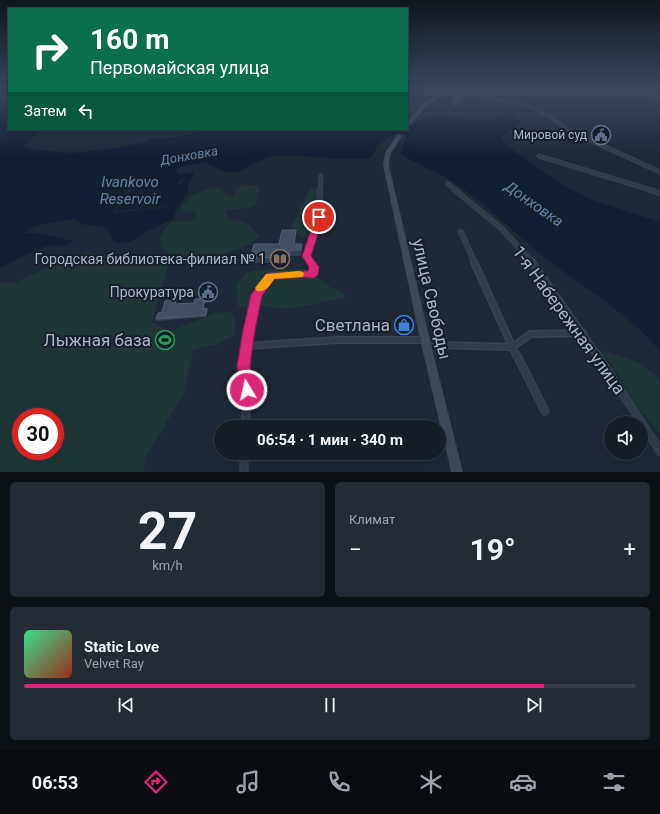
<!DOCTYPE html>
<html lang="ru">
<meta charset="utf-8">
<style>
body{margin:0;font-family:Roboto,sans-serif;background:#232c34;color:#f1f3f6;height:100vh;display:flex;flex-direction:column;font-size:15px;white-space:nowrap}
*{box-sizing:border-box;margin:0}
p{font-size:13px;color:#9ea2a8}
.icon{flex:none;width:22px;height:22px;fill:none;stroke:currentColor;stroke-width:2;stroke-linecap:round;stroke-linejoin:round}
.map{position:relative;height:472px;overflow:hidden}
.side{display:flex;flex-direction:column;gap:10px;padding:10px;background:#0c1116;flex:1}
.side>*{flex:none}
.hud{position:absolute;left:8px;top:8px;width:400px;height:122px;border-radius:0px;box-shadow:0 4px 16px #0002,0 0 0 1px #353d45;background:#0b6e4f;color:#fff;overflow:hidden}
.tools{position:absolute;left:604px;top:416px;display:grid;gap:8px}
.tools a{display:grid;place-items:center;width:44px;height:44px;border-radius:50%;background:#161f28;box-shadow:0 4px 16px #0002,0 0 0 1px #353d45;font-size:20px}
.speed{position:absolute;left:12px;top:408px;display:flex;gap:8px;font-size:20px;font-weight:700;text-align:center}
.speed>*{display:grid;place-content:center;width:52px;height:52px;border-radius:50%;background:#161f28;box-shadow:0 4px 16px #0002,0 0 0 1px #353d45;line-height:1}
.speed .limit{border:6px solid #d22;background:#fff;color:#111}
.pin{position:absolute;display:grid;place-items:center;width:34px;height:34px;color:#fff;margin:-17px;border:2px solid #fff;border-radius:50%;box-shadow:0 1px 4px #0007}
.me{position:absolute;width:44px;margin:-22px;rotate:351deg;stroke-linejoin:round;filter:drop-shadow(0 0 3px #0008)}
.turn{display:flex;align-items:center;gap:14px;height:84px;padding:0 16px;font-size:18px}
.turn .icon{width:52px;height:52px;stroke-width:2.5}
.turn b{display:block;font-size:28px;line-height:34px}
.then{display:flex;align-items:center;height:38px;padding:0 16px;background:#0003;gap:8px;font-size:15px}
.big{font-size:30px;font-weight:700;line-height:1.1}
.side .tile{flex:1;display:flex;flex-direction:column;justify-content:center;gap:6px;min-width:0;padding:0 14px;border-radius:6px;background:#232c34}
.side .dial{align-items:center;gap:0}
.dial b{font-size:52px;line-height:1}
.song{display:flex;align-items:center;gap:12px}
.cover{width:48px;height:48px;border-radius:6px;background:linear-gradient(135deg,hsl(150 70% 55%),hsl(10 70% 35%))}
.played{height:4px;border-radius:2px;background:linear-gradient(90deg,#db2777 85%,#353d45 85%)}
.keys{display:flex;justify-content:space-around;direction:ltr}
.heat{display:flex;justify-content:space-between;align-items:center;font-size:22px;direction:ltr}
.side .tiles{flex:1;display:grid;gap:10px;grid-template-columns:1fr 1fr}
.tile:last-child{grid-column:span 2}
.trip{position:absolute;left:214px;top:420px;width:232px;height:40px;border-radius:20px;background:#161f28;box-shadow:0 4px 16px #0002,0 0 0 1px #353d45;font-weight:700;line-height:40px;text-align:center}
.tabs{display:flex;height:64px;justify-content:space-around;align-items:center;background:#090c10;color:#9ea2a8}
.tabs .icon{width:28px;height:28px}
.tabs .active{color:#db2777}
.tabs b{font-size:18px;color:#f1f3f6}
.map>svg:first-child{display:block}
</style>
<div class="map">
<svg width="660" height="472" viewBox="0 0 660 472">
<rect width="100%" height="100%" fill="#1d2936"/>
<!-- green -->
<path fill="#1f3637" fill-rule="evenodd" d="M407 101 418 102 423 105 413 116 407 115Z
M246 185H256L260 188 257 197 256 205 250 208 226 210V213L232 219 247 223 259 236 252 244 213 257 182 260 163 250 160 238C173 210 180 229 197 217L194 211 183 212 182 206C192 194 204 188 219 188L228 196H233L236 188Z
M316 187H319C317 204 316 221 311 237H301L290 230 298 213 300 205 305 200 310 189Z
M87 252 168 265 152 322 169 332 214 313 231 312 236 322 234 335 218 344 193 350 184 394 146 456 143 472H0V282L15 283 58 262ZM21 417H55V451H21Z
M274 269H301L318 278 330 287 343 293 347 297C312 304 288 314 251 304L244 308 238 306 236 284 247 272Z
M607 352 637 362 653 373 660 381V433L641 412 614 368 602 353Z"/>
<!-- water -->
<path fill="#112033" d="M0 90H9V129H41L29 142 21 147 28 149 71 153 117 148 141 143 149 139 179 137 208 129H407V126C417 126 420 118 429 117 450 114 473 123 495 118 503 116 505 109 514 113L515 117 522 123 501 137 507 146 561 184 593 200 660 222V351C629 314 586 289 548 260 517 237 491 207 459 186 441 173 419 166 401 154L406 136C397 129 383 140 376 148 374 152 373 155 369 158 338 162 306 153 274 156 258 158 248 171 232 172 220 172 215 166 204 162L184 166 173 171 180 174 194 172 188 187V193L176 209 173 219C165 223 157 226 150 230 139 235 125 250 112 240 111 218 82 232 75 218 63 222 32 223 26 233H37L73 241C65 249 59 244 49 246 33 249 15 261 0 268Z"/>
<!-- pier -->
<path fill="#1d2936" d="M158 179 141 209 153 208 167 179 155 208 165 207 180 180 183 179H186L184 181 190 182H183L181 184H178L165 209 164 208 109 213 116 211V210H110L117 209V208H112L119 206H113L120 205V204H114L121 203V202H116L122 201V200H117L123 198H118L124 197V196H119L126 195H120L126 193 121 192 128 191H122L129 189 133 190 129 192H132L128 193V194L131 195H127L126 197H129L125 199H128L124 201 127 202H123L122 204H126H121L117 211 139 209Z"/>
<g fill="none" stroke-linecap="round" stroke-linejoin="round">
<!-- ferry -->
<path stroke="#5f81a7" stroke-width="1" stroke-dasharray="3 2.5" stroke-linecap="butt" d="M0 91 3 90"/>
<!-- minor-far4 casing -->
<g stroke="#3a4450" stroke-width="3.5">
<path id="minor-far4" d="M446 91 525 105 548 115 565 128 580 135"/>
</g>
<!-- minor-far3 casing -->
<g stroke="#3a4450" stroke-width="5">
<path id="minor-far3" d="M577 134 660 172
M539 156 654 191
M448 184 457 191
M320 191 321 176"/>
</g>
<!-- minor-far2 casing -->
<g stroke="#3a4450" stroke-width="6">
<path id="minor-far2" d="M455 190 502 229 533 263
M650 190 660 193
M461 232 475 263
M311 263 306 257 319 217 320 190"/>
</g>
<!-- minor-far1 casing -->
<g stroke="#3a4450" stroke-width="8">
<path id="minor-far1" d="M474 262 516 355
M532 262 597 355
M247 346 337 340H425L438 345 512 347 531 334 583 333
M246 355 249 330 257 295 270 276 304 274 313 275 314 267 310 262"/>
</g>
<!-- minor casing -->
<g stroke="#3a4450" stroke-width="9">
<path id="minor" d="M516 354 545 411
M597 354 660 451
M245 427 247 390 244 366 246 354
M244 453V472"/>
</g>
<!-- tertiary casing -->
<g stroke="#3a4450" stroke-width="2.5">
<path id="tertiary" d="M632 90H636L660 98V100Z"/>
</g>
<!-- secondary casing -->
<g stroke="#3a4450" stroke-width="2">
<path id="secondary" d="M446 90H449L426 105 410 124H408V122L424 103Z
M398 135 401 136 390 153 388 165 429 340 462 472H452L421 340 384 165 386 153Z"/>
</g>
<!-- minor-far4 -->
<use href="#minor-far4" stroke="#303b47" stroke-width="2.5"/>
<!-- minor-far3 -->
<use href="#minor-far3" stroke="#303b47" stroke-width="3.5"/>
<!-- minor-far2 -->
<use href="#minor-far2" stroke="#303b47" stroke-width="4.5"/>
<!-- minor-far1 -->
<use href="#minor-far1" stroke="#303b47" stroke-width="5.5"/>
<!-- minor -->
<use href="#minor" stroke="#303b47" stroke-width="7"/>
<!-- tertiary -->
<use href="#tertiary" fill="#303b47" fill-rule="evenodd"/>
<!-- secondary -->
<use href="#secondary" fill="#3e4a5a" fill-rule="evenodd"/>
</g>
<!-- wall -->
<path fill="#344353" d="M486 90H498L495 97 485 95Z
M463 97 457 106H451L452 101Z
M296 235 295 244 302 250 301 256H290L289 263H252L251 257Z
M205 298 206 300 204 308H207L208 310 206 317 157 321 156 319 162 312 177 302 176 304 194 303Z"/>
<!-- shaded-wall -->
<path fill="#253343" d="M464 92 463 97 457 106 458 102Z
M296 230V235L294 250V244Z
M290 250V256L289 263V258Z
M205 298 206 300 204 311 203 309Z"/>
<!-- building -->
<path fill="#414f60" stroke="#515f6f" d="M487 90H497L496 92Z
M459 91 464 92 458 102 452 101Z
M282 230H296L294 244H302L301 250H290L289 258 251 257 254 244H279Z
M205 298 203 309 207 308 206 315 156 319 158 313 162 312 165 301 176 300 175 304 194 303 195 299Z"/>
<!-- sky -->
<linearGradient id="sky" x2="0" y2="1"><stop stop-color="#10171e"/><stop offset="0.58" stop-color="#3a495d"/><stop offset="1" stop-color="#3a495d" stop-opacity="0"/></linearGradient>
<rect width="660" height="156" fill="url(#sky)"/>
<!-- route -->
<path fill="#db2777" stroke="#8e194d" d="M316 215H322L323 217 311 256 319 267 318 275 313 278 304 277 274 279 262 296 255 330 250 366 254 390 252 394 247 396 242 394 237 366 243 330 251 295 266 274 308 271 309 267 302 256Z"/>
<!-- slow -->
<path fill="#f59e0b" d="M299 271 303 272 304 274 303 277 274 279C270 286 265 293 257 291L255 288 266 274Z"/>
<!-- icons -->
<defs>
<g id="civic-ring" transform="scale(1)"><circle r="9.5" fill="#16202b" stroke="#5c6f8a" stroke-width="1.5"/><path d="M-.6-6.5H3V-4.5H.6V-3L4-1V1h2V6H-6V1h2V-1L-.6-3ZM-1.2 2.5V6h2.4V2.5Z" fill="#5c6f8a"/></g>
<g id="library-ring" transform="scale(1)"><circle r="9.5" fill="#16202b" stroke="#8d6e63" stroke-width="1.5"/><path d="M-6-4Q-3-5.5-.7-3.5V5Q-3 3-6 4ZM6-4Q3-5.5 .7-3.5V5Q3 3 6 4Z" fill="#8d6e63"/></g>
<g id="shop-ring" transform="scale(1)"><circle r="9.5" fill="#16202b" stroke="#3f7fe0" stroke-width="1.5"/><path d="M-5-2.5h2.3a2.7 3.5 0 0 1 5.4 0H5L5.5 6h-11ZM-1.5-2.5h3a1.5 2.3 0 0 0-3 0Z" fill="#3f7fe0"/></g>
<g id="stadium-ring" transform="scale(1)"><circle r="9.5" fill="#16202b" stroke="#2e9e5b" stroke-width="1.5"/><path d="M0-5a6.5 5 0 1 0 0 10a6.5 5 0 1 0 0-10ZM-3.5-1.8h7v3.6h-7Z" fill="#2e9e5b"/></g>
</defs>
<g fill-rule="evenodd">
<use href="#civic-ring" x="601" y="135"/>
<use href="#library-ring" x="280" y="259"/>
<use href="#civic-ring" x="208" y="292"/>
<use href="#shop-ring" x="404" y="325"/>
<use href="#stadium-ring" x="165" y="340"/>
</g>
<g text-anchor="middle" stroke-width="4" stroke-linejoin="round" paint-order="stroke">
<!-- far-poi labels -->
<g font-size="12" fill="#aab5c4" stroke="#16202b" text-anchor="end">
<text x="587" y="139">Мировой суд</text>
</g>
<!-- far-water labels -->
<g font-size="13" font-style="italic" fill="#5f81a7" stroke="#16202b">
<text transform="translate(189 155) rotate(-10)" y="5">Донховка</text>
</g>
<!-- poi labels -->
<g font-size="14" fill="#aab5c4" stroke="#16202b" text-anchor="end">
<text x="266" y="264">Городская библиотека-филиал № 1</text>
<text x="194" y="297">Прокуратура</text>
</g>
<!-- water labels -->
<g font-size="15" font-style="italic" fill="#5f81a7" stroke="#16202b">
<text x="130" y="187">Ivankovo<tspan x="130" dy="17">Reservoir</tspan></text>
<text transform="translate(534 204) rotate(35)" y="5">Донховка</text>
</g>
<!-- near-street labels -->
<g font-size="17" fill="#aab5c4" stroke="#16202b">
<text transform="translate(432 299) rotate(77)" y="6">улица Свободы</text>
<text transform="translate(569 320) rotate(54)" y="6">1-я Набережная улица</text>
</g>
<!-- near-poi labels -->
<g font-size="17" fill="#aab5c4" stroke="#16202b" text-anchor="end">
<text x="390" y="331">Светлана</text>
<text x="151" y="346">Лыжная база</text>
</g>
</g>
</svg>
<div class="tools">
<a><svg class="icon" aria-label="sound" viewBox="0 0 24 24"><path d="M4 9h4l5-4v14l-5-4H4zM17 9q2 3 0 6"/></svg></a>
</div>
<div class="speed"><div class="limit">30</div></div>
<div class="pin" style="left:319px;top:217px;background:#d93025"><svg class="icon" aria-label="arrive" viewBox="0 0 24 24"><path d="M6 21V4h12l-3 4 3 4H6"/></svg></div>
<svg class="me" style="left:247px;top:390px" viewBox="-20 -20 40 40"><circle r="17" fill="#db2777" stroke="#fff" stroke-width="3"/><path d="M0-11L8 9 0 5-8 9z" fill="#fff"/></svg>
<div class="trip">06:54 · 1 мин · 340 m</div>
<div class="hud">
<div class="turn"><svg class="icon" aria-label="right" viewBox="0 0 24 24"><path d="M7 20v-9h11M14 6l5 5-5 5"/></svg><div><b>160 m</b>Первомайская улица</div></div>
<div class="then">Затем<svg class="icon" aria-label="left" viewBox="0 0 24 24"><path d="M17 20v-9H6M10 6l-5 5 5 5"/></svg></div>
</div>
</div>
<section class="side">
<div class="tiles">
<div class="tile dial"><b>27</b><p>km/h</p></div>
<div class="tile"><p>Климат</p>
<div class="heat"><a>−</a><b class="big">19°</b><a>+</a></div>
</div>
<div class="tile">
<div class="song"><i class="cover"></i><div><b>Static Love</b><p>Velvet Ray</p></div></div>
<div class="played"></div>
<div class="keys"><svg class="icon" aria-label="previous" viewBox="0 0 24 24"><path d="M18 5L8 12l10 7zM5 5v14"/></svg><svg class="icon" aria-label="pause" viewBox="0 0 24 24"><path d="M8 5v14M16 5v14"/></svg><svg class="icon" aria-label="next" viewBox="0 0 24 24"><path d="M6 5l10 7-10 7zM19 5v14"/></svg></div>
</div>
</div>
</section>
<nav class="tabs">
<b>06:53</b>
<svg class="icon active" aria-label="directions" viewBox="0 0 24 24"><path d="M12 3l9 9-9 9-9-9zM9 14v-3h6M13 9l2 2-2 2"/></svg>
<svg class="icon" aria-label="music" viewBox="0 0 24 24"><path d="M9 18V5l10-2v13"/><circle cx="6" cy="18" r="3"/><circle cx="16" cy="16" r="3"/></svg>
<svg class="icon" aria-label="phone" viewBox="0 0 24 24"><path d="M5 4h4l2 5-3 2q2 4 5 5l2-3 5 2v4C11 20 4 13 5 4z"/></svg>
<svg class="icon" aria-label="climate" viewBox="0 0 24 24"><path d="M12 3v18M4 7l16 10M4 17L20 7"/></svg>
<svg class="icon" aria-label="car" viewBox="0 0 24 24"><path d="M5 17H2v-5l4-1 3-4h7l3 4 3 1v5h-3M9 17h6M6 11h13"/><circle cx="7" cy="17" r="2"/><circle cx="17" cy="17" r="2"/></svg>
<svg class="icon" aria-label="filters" viewBox="0 0 24 24"><path d="M4 7h16M4 17h16"/><circle cx="9" cy="7" r="2"/><circle cx="15" cy="17" r="2"/></svg>
</nav>
